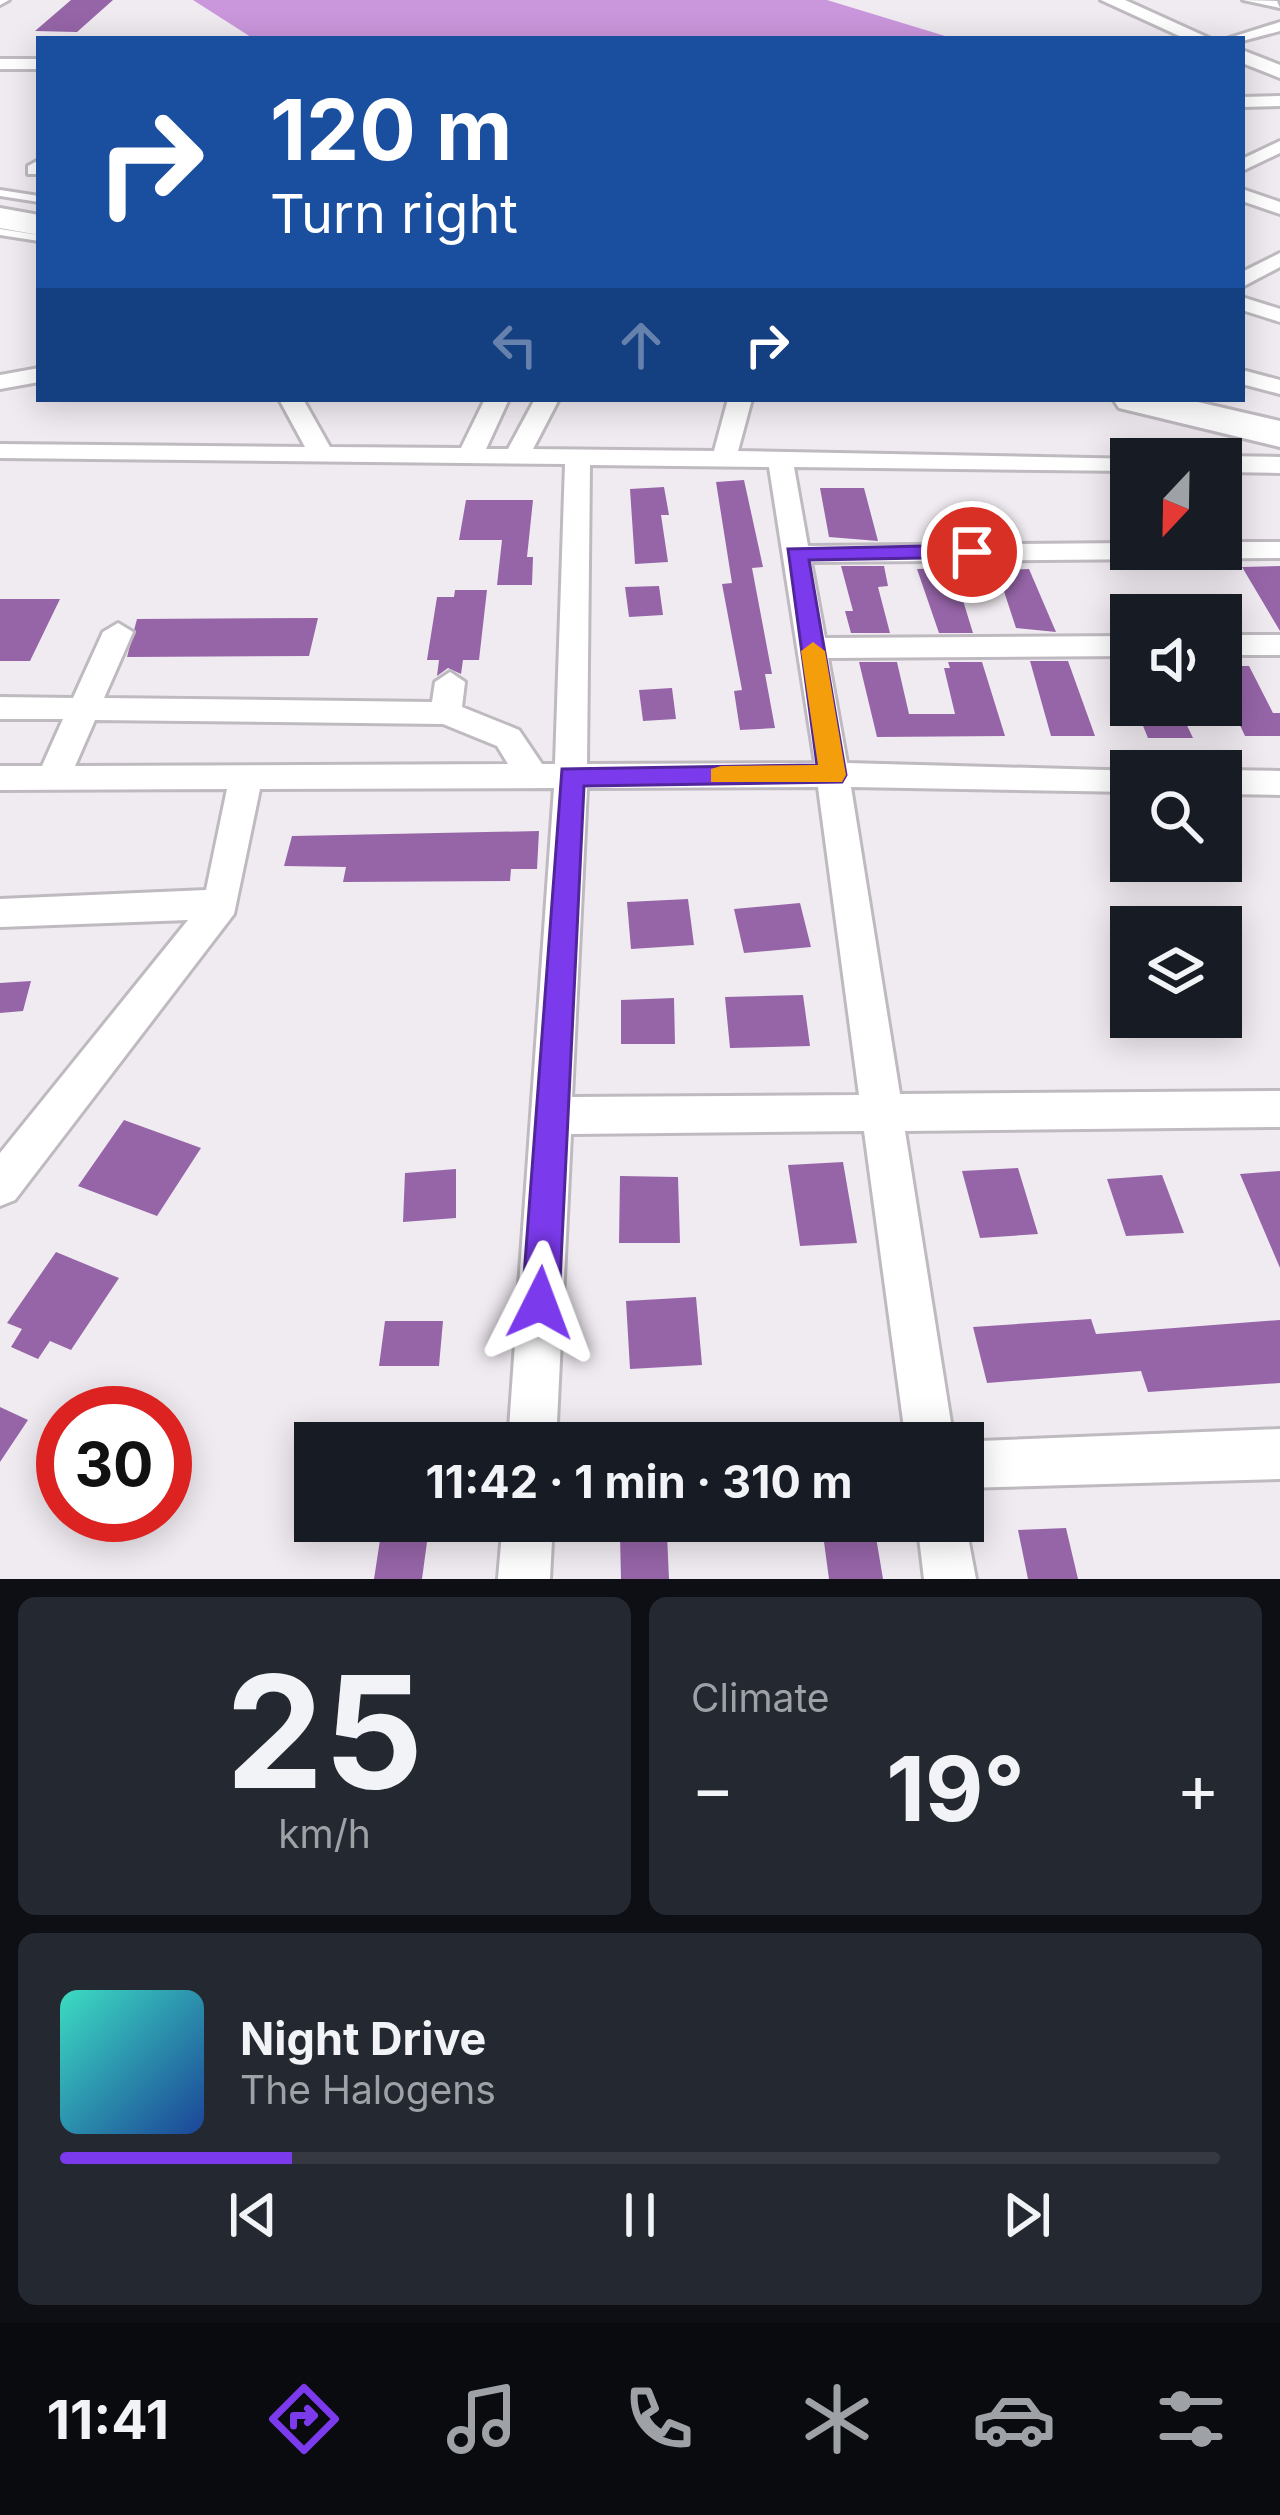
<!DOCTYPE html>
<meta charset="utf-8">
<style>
body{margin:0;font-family:Inter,sans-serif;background:#242831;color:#f1f3f6;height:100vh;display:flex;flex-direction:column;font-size:45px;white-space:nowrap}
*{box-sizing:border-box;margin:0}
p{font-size:39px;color:#9ea1a6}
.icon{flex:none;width:66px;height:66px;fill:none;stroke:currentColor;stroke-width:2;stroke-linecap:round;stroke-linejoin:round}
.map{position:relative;height:1579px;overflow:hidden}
.details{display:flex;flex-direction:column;gap:18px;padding:18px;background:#0d0f14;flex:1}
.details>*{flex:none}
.guide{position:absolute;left:36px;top:36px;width:1209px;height:366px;border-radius:0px;box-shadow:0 6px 30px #0003;background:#1a4fa0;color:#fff;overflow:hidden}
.needle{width:78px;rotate:202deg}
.controls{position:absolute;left:1110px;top:438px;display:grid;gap:24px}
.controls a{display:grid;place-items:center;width:132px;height:132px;border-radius:0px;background:#171b24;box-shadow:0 6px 30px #0003;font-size:60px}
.speed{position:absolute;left:36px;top:1386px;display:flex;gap:24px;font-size:60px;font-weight:700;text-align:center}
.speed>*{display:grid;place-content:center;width:156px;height:156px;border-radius:50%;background:#171b24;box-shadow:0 6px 30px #0003;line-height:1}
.speed .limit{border:18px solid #d22;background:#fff;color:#111}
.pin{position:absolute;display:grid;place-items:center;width:102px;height:102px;color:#fff;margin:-51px;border:6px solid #fff;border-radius:50%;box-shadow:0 3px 12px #0007}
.me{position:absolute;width:132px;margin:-66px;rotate:3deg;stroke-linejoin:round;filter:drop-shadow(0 0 9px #0008)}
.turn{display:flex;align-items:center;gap:42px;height:252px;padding:0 36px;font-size:54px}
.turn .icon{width:156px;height:156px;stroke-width:2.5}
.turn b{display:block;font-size:84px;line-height:102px}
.lanes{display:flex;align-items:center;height:114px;padding:0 36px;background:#0003;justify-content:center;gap:60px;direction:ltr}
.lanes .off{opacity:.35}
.big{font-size:90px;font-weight:700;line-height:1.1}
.details .card{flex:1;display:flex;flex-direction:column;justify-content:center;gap:18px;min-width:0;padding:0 42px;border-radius:18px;background:#242831}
.details .dial{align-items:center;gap:0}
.dial b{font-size:156px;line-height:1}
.song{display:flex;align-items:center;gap:36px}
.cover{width:144px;height:144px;border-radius:18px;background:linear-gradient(135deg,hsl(170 70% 55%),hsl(220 70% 35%))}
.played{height:12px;border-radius:6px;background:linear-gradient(90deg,#7c3aed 20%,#363941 20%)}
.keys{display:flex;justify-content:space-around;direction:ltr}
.heat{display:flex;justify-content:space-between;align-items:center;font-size:66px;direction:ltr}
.details .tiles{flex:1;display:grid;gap:18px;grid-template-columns:1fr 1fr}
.card:last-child{grid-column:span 2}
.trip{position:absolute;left:294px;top:1422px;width:690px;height:120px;border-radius:0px;background:#171b24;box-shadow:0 6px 30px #0003;font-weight:700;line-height:120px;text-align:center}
.tabs{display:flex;height:192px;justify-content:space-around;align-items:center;background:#090b0e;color:#9ea1a6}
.tabs .icon{width:84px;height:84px}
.tabs .selected{color:#7c3aed}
.tabs b{font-size:54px;color:#f1f3f6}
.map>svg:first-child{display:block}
</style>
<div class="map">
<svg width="1280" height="1579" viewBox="0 0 1280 1579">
<rect width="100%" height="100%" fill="#f0ebf1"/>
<!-- water -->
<path fill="#ca96dc" d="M193 0H827L955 39H254Z"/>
<!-- building -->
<path fill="#9665a8" d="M71 0H113L77 32 35 31Z
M744 480 763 567 752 568 772 674H765L775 728 740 730 734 691 742 690 722 584 732 583 716 482Z
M664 487 669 515H661L668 562 635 564 630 489Z
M820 488H864L878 541 829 537Z
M466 500H533L527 557H533L532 585H497L502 540H459Z
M841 566H884L888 586 878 587 890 633H851L845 611H853Z
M1280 566V631L1242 567Z
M953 568 973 633H939L917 569Z
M1029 569 1056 632 1016 628 997 570Z
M659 586 663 615 629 617 625 587Z
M455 590H487L479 660H463L461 674 448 668 437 676 439 660H427L437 597H454Z
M0 599H60L30 661H0Z
M318 618 309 656 127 657 137 619Z
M1030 661H1068L1095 736H1051Z
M859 662H897L909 714H955L944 668H950L948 662H982L1005 736 877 737Z
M1221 666H1249L1273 713H1280V736H1245L1221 685Z
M672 688 676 719 643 721 639 690Z
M1144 715H1182L1193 738H1148L1139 716Z
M539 831 537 869H511L510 881 343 882 346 867 284 866 292 836Z
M688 899 694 945 631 949 627 902Z
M800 903 811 947 744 953 734 909Z
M31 981 23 1011 0 1013V983Z
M803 995 810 1046 730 1048 725 997Z
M674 998 675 1044H621V1000Z
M124 1120 201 1148 157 1216 78 1186Z
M843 1162 857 1243 800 1246 788 1165Z
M1018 1168 1038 1234 980 1238 962 1171Z
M456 1169V1218L403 1222 405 1173Z
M1280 1171V1268L1240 1174Z
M1162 1175 1184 1233 1126 1236 1107 1179Z
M620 1176 678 1177 680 1243H619Z
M56 1252 119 1278 71 1350 50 1341 38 1359 11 1347 22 1329 7 1323Z
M696 1297 702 1365 630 1369 626 1301Z
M1091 1319 1096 1334 1280 1320V1383L1148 1392 1141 1371 987 1383 973 1327Z
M385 1321H443L439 1366H379Z
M0 1407 28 1420 0 1462Z
M1066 1528 1078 1579H1028L1018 1530Z
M667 1534 669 1579H621L620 1536Z
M876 1537 883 1579H829L824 1542Z
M380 1540 427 1542 422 1579H374Z"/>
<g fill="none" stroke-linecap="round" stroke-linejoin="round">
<!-- service casing -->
<g stroke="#bfbac0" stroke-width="6">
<path id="service" d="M0 0H9L0 5Z
M0 190 39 196V202L0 196Z
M0 229 39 235V241L0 235Z"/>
</g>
<!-- minor casing -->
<g stroke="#bfbac0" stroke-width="6">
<path id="minor" d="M1243 0 1277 1 1280 8Z
M1280 22V31L1242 41 1226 39Z
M0 59H39V69H0Z
M1280 96V106L1242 107V97Z
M1280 141V153L1242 171V159Z
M39 160V174H28V166Z
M1242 189 1280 202V214L1242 201Z
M1280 253V267L1242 287V272Z
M1242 297 1280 309V322L1242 310Z
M39 368V382L0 389V375Z
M1242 370 1280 380V394L1242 384Z
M279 399H303L330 447 461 448 485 399H509L486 449H508L535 399H559L533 449 714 451 728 399H752L738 451 1141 459H1131V471L794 467 808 546 1131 543V549H1221V542H1280V558L811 562 825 638 1131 636V656L828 658 847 763 1141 771H1131V792L851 787 900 1094 1280 1091V1127L905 1131 954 1442 1280 1429V1479L963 1488V1443H906L864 1131 571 1134 556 1443H508L554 788 260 789 234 914 15 1200 0 1206V1153L188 920 0 927V899L206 890 227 789 0 790V766H42L63 719H0V697L73 698 103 632 118 623 133 632 104 698 432 702 435 682 450 672 465 682 462 707 519 730 542 764H555L565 464 0 458V444L305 447ZM590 465 769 467 815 763 587 764ZM95 720 443 724 497 746 508 764 75 766ZM818 787 859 1095 572 1097 587 788Z
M1221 456 1280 457V473L1221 472V459H1212Z
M1221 635H1280V655H1221Z
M1221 770 1280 771V795L1221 794Z
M963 1511 976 1579H924L917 1521H963Z
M503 1521H553L550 1579H498Z"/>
</g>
<!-- tertiary casing -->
<g stroke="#bfbac0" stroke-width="6">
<path id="tertiary" d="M1101 0H1125L1211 39H1186Z
M1242 50 1280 65V78L1242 63Z"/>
</g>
<!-- trunk casing -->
<g stroke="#bfbac0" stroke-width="6">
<path id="trunk" d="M0 208 39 215V235L0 228Z
M1113 399H1185L1280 421V447L1119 408Z"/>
</g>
<!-- service -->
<use href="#service" fill="#fff" fill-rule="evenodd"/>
<!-- minor -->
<use href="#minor" fill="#fff" fill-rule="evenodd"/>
<!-- tertiary -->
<use href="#tertiary" fill="#fff" fill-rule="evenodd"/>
<!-- trunk -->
<use href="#trunk" fill="#fff" fill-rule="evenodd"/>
</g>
<!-- route -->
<path fill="#7c3aed" stroke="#51269a" stroke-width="3" d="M972 545 983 552 980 557 809 560 846 775 842 782 584 786 559 1303 554 1316 540 1322 527 1316 522 1303 562 769 817 765 788 549Z"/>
<!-- slow -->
<path fill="#f59e0b" d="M813 642 825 651 846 775 842 782H711V769L721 766 818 765 801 651Z"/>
</svg>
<div class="controls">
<a><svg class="needle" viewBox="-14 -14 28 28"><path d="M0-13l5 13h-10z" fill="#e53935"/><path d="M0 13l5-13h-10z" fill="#9ea1a6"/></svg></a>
<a><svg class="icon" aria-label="sound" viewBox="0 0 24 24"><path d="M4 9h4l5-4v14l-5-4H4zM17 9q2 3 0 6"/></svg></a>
<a><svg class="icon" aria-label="search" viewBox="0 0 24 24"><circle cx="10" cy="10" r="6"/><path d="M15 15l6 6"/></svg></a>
<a><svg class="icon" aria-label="layers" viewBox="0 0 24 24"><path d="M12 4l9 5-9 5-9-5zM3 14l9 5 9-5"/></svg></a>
</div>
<div class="speed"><div class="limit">30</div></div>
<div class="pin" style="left:972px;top:552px;background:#d93025"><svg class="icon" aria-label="arrive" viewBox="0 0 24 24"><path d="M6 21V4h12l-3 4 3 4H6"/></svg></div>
<svg class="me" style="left:540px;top:1303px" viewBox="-20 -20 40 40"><path d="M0-17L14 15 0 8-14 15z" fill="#7c3aed" stroke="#fff" stroke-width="4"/></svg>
<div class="trip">11:42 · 1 min · 310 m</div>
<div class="guide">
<div class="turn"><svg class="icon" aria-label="right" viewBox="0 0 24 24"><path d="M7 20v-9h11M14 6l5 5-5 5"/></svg><div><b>120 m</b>Turn right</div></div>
<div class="lanes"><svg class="icon off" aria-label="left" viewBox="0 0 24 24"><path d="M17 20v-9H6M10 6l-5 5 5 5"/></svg><svg class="icon off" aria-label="ahead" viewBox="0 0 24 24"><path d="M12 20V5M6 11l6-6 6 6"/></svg><svg class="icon" aria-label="right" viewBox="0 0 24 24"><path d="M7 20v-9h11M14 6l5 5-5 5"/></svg></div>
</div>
</div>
<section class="details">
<div class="tiles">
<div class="card dial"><b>25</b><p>km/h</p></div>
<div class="card"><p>Climate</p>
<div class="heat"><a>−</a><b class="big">19°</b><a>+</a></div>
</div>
<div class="card">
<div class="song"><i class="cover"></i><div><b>Night Drive</b><p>The Halogens</p></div></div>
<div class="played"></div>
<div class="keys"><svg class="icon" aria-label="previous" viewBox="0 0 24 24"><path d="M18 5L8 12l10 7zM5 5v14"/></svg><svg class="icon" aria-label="pause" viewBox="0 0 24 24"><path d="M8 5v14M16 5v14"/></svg><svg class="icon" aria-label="next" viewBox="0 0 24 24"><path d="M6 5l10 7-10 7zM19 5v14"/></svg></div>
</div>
</div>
</section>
<nav class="tabs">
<b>11:41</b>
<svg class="icon selected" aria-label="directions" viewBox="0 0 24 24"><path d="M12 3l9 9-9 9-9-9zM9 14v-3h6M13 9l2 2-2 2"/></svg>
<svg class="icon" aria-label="music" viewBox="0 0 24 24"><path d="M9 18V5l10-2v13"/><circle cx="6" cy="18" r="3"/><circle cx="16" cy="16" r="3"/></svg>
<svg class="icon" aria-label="phone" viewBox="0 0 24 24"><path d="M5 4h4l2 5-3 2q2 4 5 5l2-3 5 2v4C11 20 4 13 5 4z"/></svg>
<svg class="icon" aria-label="climate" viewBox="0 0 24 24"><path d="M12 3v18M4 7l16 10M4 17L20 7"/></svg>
<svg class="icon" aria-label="car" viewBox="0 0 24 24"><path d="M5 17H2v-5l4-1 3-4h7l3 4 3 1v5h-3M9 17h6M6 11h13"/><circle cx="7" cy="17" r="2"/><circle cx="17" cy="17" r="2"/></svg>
<svg class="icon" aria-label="filters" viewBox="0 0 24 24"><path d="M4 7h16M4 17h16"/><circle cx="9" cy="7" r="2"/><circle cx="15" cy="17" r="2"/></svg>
</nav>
